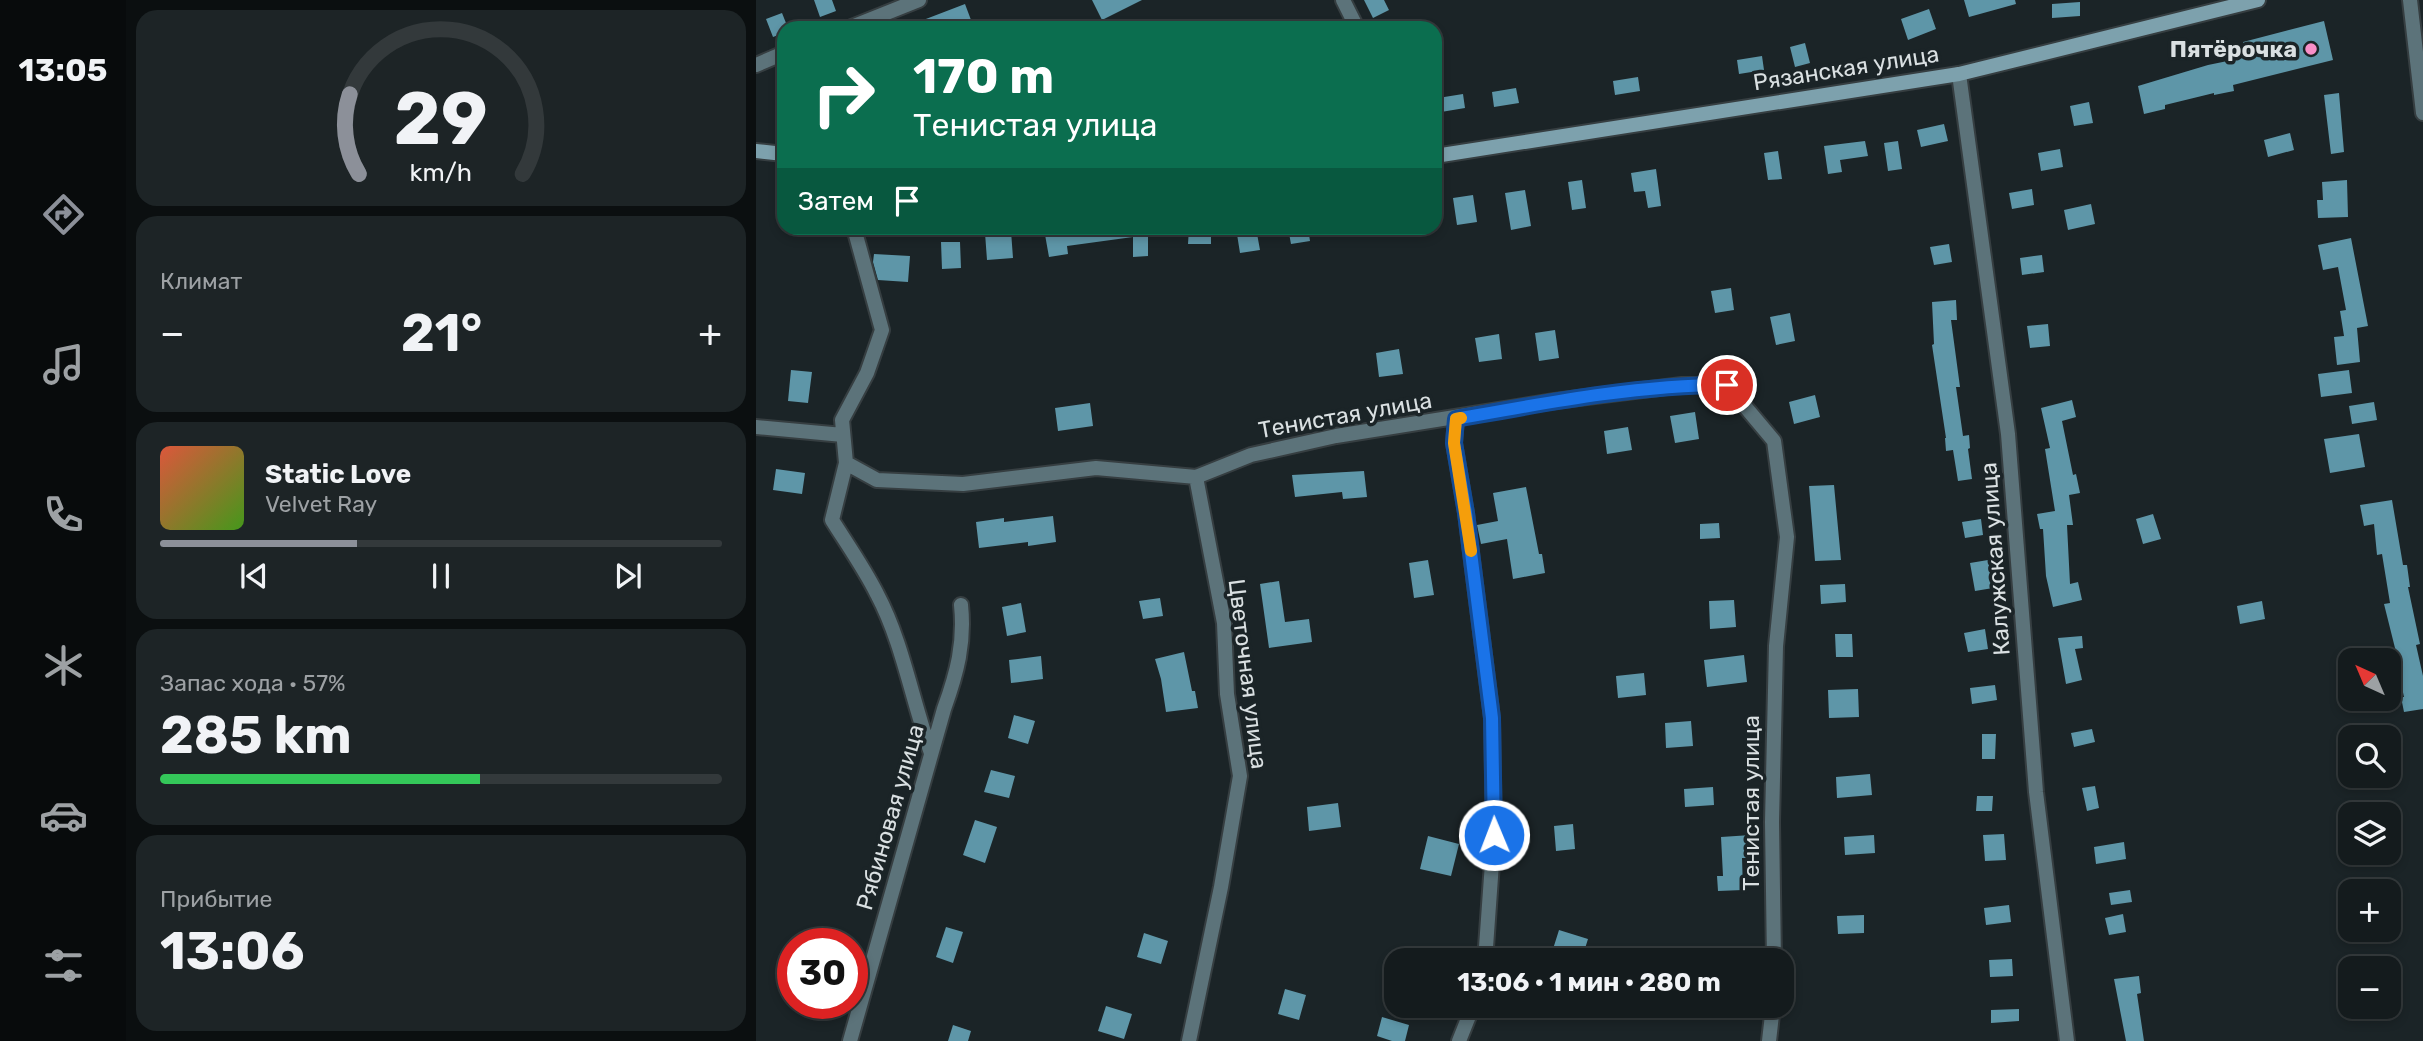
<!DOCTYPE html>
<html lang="ru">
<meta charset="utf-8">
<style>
body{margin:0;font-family:Rubik,sans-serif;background:#1d2426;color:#f1f3f6;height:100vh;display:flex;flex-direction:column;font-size:26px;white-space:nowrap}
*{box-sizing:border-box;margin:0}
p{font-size:23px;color:#9da1a4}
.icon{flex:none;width:38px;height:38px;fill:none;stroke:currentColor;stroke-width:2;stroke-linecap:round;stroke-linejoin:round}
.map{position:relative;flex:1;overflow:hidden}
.side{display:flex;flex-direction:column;gap:10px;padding:10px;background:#0b0f10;width:630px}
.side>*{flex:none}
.guide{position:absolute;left:21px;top:21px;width:665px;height:214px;border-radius:21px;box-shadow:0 4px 10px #0003,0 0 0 2px #33393b;background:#0b6e4f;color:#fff;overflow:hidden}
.needle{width:46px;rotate:316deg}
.tools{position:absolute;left:1582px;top:648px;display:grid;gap:14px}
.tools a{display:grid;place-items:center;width:63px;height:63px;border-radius:14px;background:#141b1d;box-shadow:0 4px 10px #0003,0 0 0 2px #33393b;font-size:35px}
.speed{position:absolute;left:21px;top:928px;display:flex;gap:14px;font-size:35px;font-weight:700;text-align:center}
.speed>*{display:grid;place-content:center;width:91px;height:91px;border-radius:50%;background:#141b1d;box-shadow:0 4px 10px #0003,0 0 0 2px #33393b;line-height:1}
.speed .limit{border:10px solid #d22;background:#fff;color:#111}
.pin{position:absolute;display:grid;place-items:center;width:60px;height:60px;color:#fff;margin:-30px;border:4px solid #fff;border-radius:50%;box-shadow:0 2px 7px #0007}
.me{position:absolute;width:77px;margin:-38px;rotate:359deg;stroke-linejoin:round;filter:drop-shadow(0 0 5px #0008)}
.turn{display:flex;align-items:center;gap:24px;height:147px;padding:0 21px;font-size:32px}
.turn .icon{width:91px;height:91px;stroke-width:2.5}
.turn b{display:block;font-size:49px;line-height:60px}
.then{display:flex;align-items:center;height:66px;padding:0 21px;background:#0003;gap:14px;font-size:26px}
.big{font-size:52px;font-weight:700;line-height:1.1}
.side .card{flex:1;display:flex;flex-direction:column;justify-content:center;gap:10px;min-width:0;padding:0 24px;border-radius:21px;background:#1d2426}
.side .dial{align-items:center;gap:0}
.dial svg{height:182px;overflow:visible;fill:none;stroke:#33393b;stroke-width:7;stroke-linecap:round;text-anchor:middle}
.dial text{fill:#f1f3f6;stroke:none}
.song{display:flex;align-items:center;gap:21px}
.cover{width:84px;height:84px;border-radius:10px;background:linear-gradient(135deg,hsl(10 70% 55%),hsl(100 70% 35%))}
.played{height:7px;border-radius:4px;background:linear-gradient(90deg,#8c9099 35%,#33393b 35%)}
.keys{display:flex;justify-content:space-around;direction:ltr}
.heat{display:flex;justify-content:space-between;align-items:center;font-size:38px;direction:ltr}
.charge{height:10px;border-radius:5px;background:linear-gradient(90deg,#34c759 57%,#33393b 0)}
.trip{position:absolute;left:628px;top:948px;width:410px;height:70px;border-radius:21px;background:#141b1d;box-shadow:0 4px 10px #0003,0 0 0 2px #33393b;font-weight:700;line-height:70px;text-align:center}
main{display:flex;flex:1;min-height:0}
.dock{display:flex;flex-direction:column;width:126px;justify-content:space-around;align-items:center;background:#080b0c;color:#9da1a4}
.dock .icon{width:49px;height:49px}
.dock .active{color:#8c9099}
.dock b{font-size:32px;color:#f1f3f6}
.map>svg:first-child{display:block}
</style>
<main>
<nav class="dock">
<b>13:05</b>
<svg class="icon active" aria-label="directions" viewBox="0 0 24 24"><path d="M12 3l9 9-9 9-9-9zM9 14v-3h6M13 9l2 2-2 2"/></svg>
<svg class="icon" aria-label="music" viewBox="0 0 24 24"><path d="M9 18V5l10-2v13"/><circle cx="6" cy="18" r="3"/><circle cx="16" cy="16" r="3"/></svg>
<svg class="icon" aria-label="phone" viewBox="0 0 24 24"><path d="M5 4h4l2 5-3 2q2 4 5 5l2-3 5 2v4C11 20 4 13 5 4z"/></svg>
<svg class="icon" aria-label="climate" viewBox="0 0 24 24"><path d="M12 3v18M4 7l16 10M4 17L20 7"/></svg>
<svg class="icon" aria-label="car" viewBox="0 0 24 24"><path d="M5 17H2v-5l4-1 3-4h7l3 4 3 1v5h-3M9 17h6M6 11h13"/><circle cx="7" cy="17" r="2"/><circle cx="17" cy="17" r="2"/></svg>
<svg class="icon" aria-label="filters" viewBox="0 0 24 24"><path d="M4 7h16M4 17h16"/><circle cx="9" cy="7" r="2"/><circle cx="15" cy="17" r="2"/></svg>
</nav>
<section class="side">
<div class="card dial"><svg viewBox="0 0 100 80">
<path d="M14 69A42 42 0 1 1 86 69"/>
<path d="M14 69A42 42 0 0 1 10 34" stroke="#8c9099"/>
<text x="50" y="56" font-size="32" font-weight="700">29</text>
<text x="50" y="72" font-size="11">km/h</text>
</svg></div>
<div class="card"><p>Климат</p>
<div class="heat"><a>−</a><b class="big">21°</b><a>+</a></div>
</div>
<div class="card">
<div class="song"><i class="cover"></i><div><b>Static Love</b><p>Velvet Ray</p></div></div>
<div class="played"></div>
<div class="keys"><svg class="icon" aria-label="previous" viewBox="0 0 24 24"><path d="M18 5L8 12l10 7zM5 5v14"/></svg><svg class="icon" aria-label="pause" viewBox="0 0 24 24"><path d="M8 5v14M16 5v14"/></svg><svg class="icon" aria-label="next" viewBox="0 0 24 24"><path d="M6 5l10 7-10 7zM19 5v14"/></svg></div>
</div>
<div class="card"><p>Запас хода · 57%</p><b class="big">285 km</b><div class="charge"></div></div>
<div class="card"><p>Прибытие</p><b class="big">13:06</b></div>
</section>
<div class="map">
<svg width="1667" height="1041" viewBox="0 0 1667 1041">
<rect width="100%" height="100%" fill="#1b2427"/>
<!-- building -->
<path fill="#5e96a8" d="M58 0H76L80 11 64 17Z
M336 0H386L346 20Z
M608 0H628L633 10 617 18Z
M1208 0H1259L1260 4 1213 17Z
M1324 2V16L1296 18V4Z
M209 4 218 28H149V27Z
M1173 9 1180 29 1152 40 1145 19Z
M26 13 32 28H28V33L17 37 10 19Z
M1568 21 1577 60 1477 85 1478 91 1458 95V93L1409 105V109L1388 114 1382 86 1452 65 1491 57 1487 42Z
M1049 43 1054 63 1039 67 1034 47Z
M1006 56 1008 70 983 74 981 60Z
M882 77 884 91 859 95 857 81Z
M760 88 763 103 738 107 736 92Z
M1583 93 1588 152 1575 154 1568 95Z
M707 94 709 108 685 112 682 98Z
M1333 102 1337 123 1318 126 1314 106Z
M1188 124 1192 141 1165 147 1161 130Z
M1534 133 1538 150 1512 157 1508 140Z
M1109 141 1112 156 1084 160 1086 172 1072 174 1068 146Z
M1142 141 1146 169 1132 171 1128 143Z
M1304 149 1307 167 1285 171 1282 153Z
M1022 151 1026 179 1012 180 1008 153Z
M900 169 905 206 892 208 889 191 878 192 875 173Z
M826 180 830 208 816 210 812 182Z
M1591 180 1592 217 1562 218 1561 200H1567L1566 182Z
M1276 189 1278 205 1256 209 1253 193Z
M769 190 775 226 755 230 749 193Z
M717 195 721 222 701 225 697 198Z
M1335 204 1339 224 1312 230 1308 210Z
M302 228H392V256L377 257V237L311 246 312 254 293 257 288 229Z
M433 228H455V244H432Z
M480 228H500L504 250 484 253Z
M532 228H552L554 241 535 244Z
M255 231 257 258 231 260 229 233Z
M1595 238 1612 326 1601 328 1604 362 1581 365 1578 337 1588 336 1584 311 1590 310 1582 267 1567 270 1562 245Z
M185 242H204L205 268 186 269Z
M1193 244 1196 262 1178 265 1174 247Z
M118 254 154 256 152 282 122 280 117 262Z
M1286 255 1288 272 1266 275 1264 258Z
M975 288 978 310 959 313 955 291Z
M1200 300 1201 320H1195L1204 387H1200L1207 436 1213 435 1214 448 1212 449 1216 479 1202 481 1197 450 1190 451 1189 438H1190L1176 345 1178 344 1176 302Z
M1034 313 1039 341 1020 345 1014 317Z
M1292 324 1294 346 1274 348 1271 326Z
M799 330 803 358 783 361 779 333Z
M743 334 746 359 723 362 719 338Z
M643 349 647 374 623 377 620 353Z
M35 370 56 372 52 403 32 401Z
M1593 370 1596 393 1565 397 1562 374Z
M1059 395 1064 417 1038 424 1033 402Z
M1316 400 1320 417 1306 421 1317 475 1320 474 1324 493 1313 495 1317 525H1311L1314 584 1322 582 1326 600 1297 607 1290 576 1287 529H1284L1281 514 1299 511 1289 449 1294 448 1285 408Z
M1618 402 1621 420 1596 424 1593 406Z
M334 403 337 426 302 431 299 408Z
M939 412 943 439 919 443 914 416Z
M872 427 876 450 851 454 848 431Z
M1603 434 1609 467 1574 473 1568 439Z
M20 469 49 473 46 494 17 490Z
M608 471 611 497 587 499 586 492 539 497 536 475Z
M1078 485 1085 560 1059 561 1053 486Z
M770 487 783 554H786L789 573 757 579 751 539 725 544 721 525 742 521 737 493Z
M1636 500 1647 565H1651L1654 587H1652L1664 644 1660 645 1667 676V709L1648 712 1645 697H1648L1640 660H1642L1628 604 1634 603 1626 554 1621 555 1618 524 1608 526 1604 505Z
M1397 514 1405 539 1387 544 1380 519Z
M297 516 300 542 272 546V542L223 548 220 522 248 518V522Z
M1225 519 1227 535 1209 538 1206 522Z
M963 523 964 538 944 539V524Z
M672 560 678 595 658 598 653 563Z
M1232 560 1237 588 1219 591 1214 563Z
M523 581 529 622 553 619 556 642 513 648 504 584Z
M1089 584 1090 602 1065 604 1064 585Z
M404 598 407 616 387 619 383 601Z
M978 600 980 627 954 629 953 601Z
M1506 601 1509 619 1484 624 1481 606Z
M265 603 270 632 251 636 246 607Z
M1229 629 1232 649 1212 652 1208 633Z
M1079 634H1096L1097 657H1080Z
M1326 636 1327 648 1319 649 1326 680 1310 684 1302 638Z
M428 652 436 691H439L442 708 410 712 405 679 399 659Z
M988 655 991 682 951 687 948 660Z
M285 656 287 679 255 683 253 660Z
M888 673 890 695 862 698 860 676Z
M1239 685 1241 700 1216 704 1214 688Z
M1102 689 1103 717 1073 718 1072 690Z
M258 715 279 721 272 744 252 738Z
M935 721 937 746 910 748 909 723Z
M1336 729 1339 742 1318 747 1315 733Z
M1226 734H1240L1239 759H1226Z
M235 770 259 776 253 798 228 792Z
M1114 774 1116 795 1081 798 1080 777Z
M1339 786 1343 808 1331 811 1326 788Z
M957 787 958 805 929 807 928 789Z
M1221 796H1237L1236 811H1220Z
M582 803 585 827 553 831 551 807Z
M219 820 241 827 229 863 207 855Z
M817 824 819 849 800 851 798 826Z
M1248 834 1250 860 1229 861 1227 835Z
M995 835 996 858H986L987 890 962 891 961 876H967L965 837Z
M1118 835 1119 853 1089 855 1088 837Z
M672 836 703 844 695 876 664 869Z
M1368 842 1370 859 1340 864 1338 847Z
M1374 890 1376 902 1355 905 1353 893Z
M1253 905 1255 922 1230 925 1228 908Z
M1367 914 1370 932 1353 935 1349 918Z
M1108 915V933L1082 934 1081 916Z
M190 927 207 932 197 963 180 957Z
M803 930 832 939 826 958 797 949Z
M388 933 412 941 405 964 381 957Z
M1256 959 1257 976 1234 977 1233 960Z
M1383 976 1385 993 1381 994 1388 1041H1370L1358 979Z
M529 989 550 995 543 1020 522 1014Z
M350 1006 376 1014 368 1039 342 1031Z
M1263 1009V1021L1235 1023V1010Z
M626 1017 653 1025 649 1041H636L621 1036Z
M197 1025 215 1031 212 1041H192Z"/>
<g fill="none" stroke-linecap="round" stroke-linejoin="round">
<!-- minor casing -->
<g stroke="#363e41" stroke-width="18">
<path id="minor" d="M587 0 601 28
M93 28 163 0
M0 65 28 53
M1203 74 1252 434 1280 792 1311 1041
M98 228 126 330 111 373 86 420 90 463 76 520C91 544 108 568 121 594 147 643 156 701 175 753
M700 419 698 443 710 513 736 718 738 835 729 961
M0 427 87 435
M90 463 121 480 207 484 340 468 440 477 495 455 580 436 799 401 926 385H971L1018 441 1031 537 1020 646 1016 822 1018 961
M94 1041 188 709C201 673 209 643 205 605
M433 1041 465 887 484 776 471 694 468 623 440 477
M703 1041 717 1006
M1013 1041 1017 1006"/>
</g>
<!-- tertiary casing -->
<g stroke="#363e41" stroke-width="18">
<path id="tertiary" d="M1654 0 1667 113"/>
</g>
<!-- secondary casing -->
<g stroke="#363e41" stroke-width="18">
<path id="secondary" d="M0 151 28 154
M679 156 1203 74 1502 0"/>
</g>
<!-- minor -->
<use href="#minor" stroke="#5c737a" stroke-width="14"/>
<!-- tertiary -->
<use href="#tertiary" stroke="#5c737a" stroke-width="14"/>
<!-- secondary -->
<use href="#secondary" stroke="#7da1ad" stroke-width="14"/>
</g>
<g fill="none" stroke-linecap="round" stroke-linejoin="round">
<!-- route casing -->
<g stroke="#114b97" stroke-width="18">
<path id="route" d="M738 835 736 718 710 513 698 443 700 419C789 403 880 385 971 385"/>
</g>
<!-- route -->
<use href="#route" stroke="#1a73e8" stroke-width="12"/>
<!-- slow -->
<path stroke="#f59e0b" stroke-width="12" d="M705 418 700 419 698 443 715 551"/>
</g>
<!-- markers -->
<circle fill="#f98fc8" stroke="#1b2427" stroke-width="2.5" cx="1555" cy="49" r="7"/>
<g text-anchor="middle" stroke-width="7" stroke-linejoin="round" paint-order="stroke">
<!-- poi labels -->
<g font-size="23" font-weight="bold" fill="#dae0e2" stroke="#1b2427" text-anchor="end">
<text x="1541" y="57">Пятёрочка</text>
</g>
<!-- street labels -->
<g font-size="23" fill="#dae0e2" stroke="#1b2427">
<text transform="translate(1090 68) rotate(-9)" y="8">Рязанская улица</text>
<text transform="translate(589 415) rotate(-10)" y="8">Тенистая улица</text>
<text transform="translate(1239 559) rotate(-94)" y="8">Калужская улица</text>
<text transform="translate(492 674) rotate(83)" y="8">Цветочная улица</text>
<text transform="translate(995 803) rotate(-90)" y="8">Тенистая улица</text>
<text transform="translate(134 817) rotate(-74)" y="8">Рябиновая улица</text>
</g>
</g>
</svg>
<div class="tools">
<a><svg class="needle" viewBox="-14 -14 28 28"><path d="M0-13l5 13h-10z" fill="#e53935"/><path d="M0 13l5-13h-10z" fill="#9da1a4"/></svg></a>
<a><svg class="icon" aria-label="search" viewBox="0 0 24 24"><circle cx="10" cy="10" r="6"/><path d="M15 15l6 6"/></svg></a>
<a><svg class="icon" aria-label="layers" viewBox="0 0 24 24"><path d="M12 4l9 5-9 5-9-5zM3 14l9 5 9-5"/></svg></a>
<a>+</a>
<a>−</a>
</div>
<div class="speed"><div class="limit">30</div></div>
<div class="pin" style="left:971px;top:385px;background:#d93025"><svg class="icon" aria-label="arrive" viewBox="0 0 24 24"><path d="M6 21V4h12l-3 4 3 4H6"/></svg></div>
<svg class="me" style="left:738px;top:835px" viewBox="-20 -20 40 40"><circle r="17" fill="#1a73e8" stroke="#fff" stroke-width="3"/><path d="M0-11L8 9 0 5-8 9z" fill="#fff"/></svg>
<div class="trip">13:06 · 1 мин · 280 m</div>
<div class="guide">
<div class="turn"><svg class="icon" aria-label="right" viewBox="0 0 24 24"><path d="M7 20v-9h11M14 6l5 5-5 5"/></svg><div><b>170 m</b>Тенистая улица</div></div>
<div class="then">Затем<svg class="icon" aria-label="arrive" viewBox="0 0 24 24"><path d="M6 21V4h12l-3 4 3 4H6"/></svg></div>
</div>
</div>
</main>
